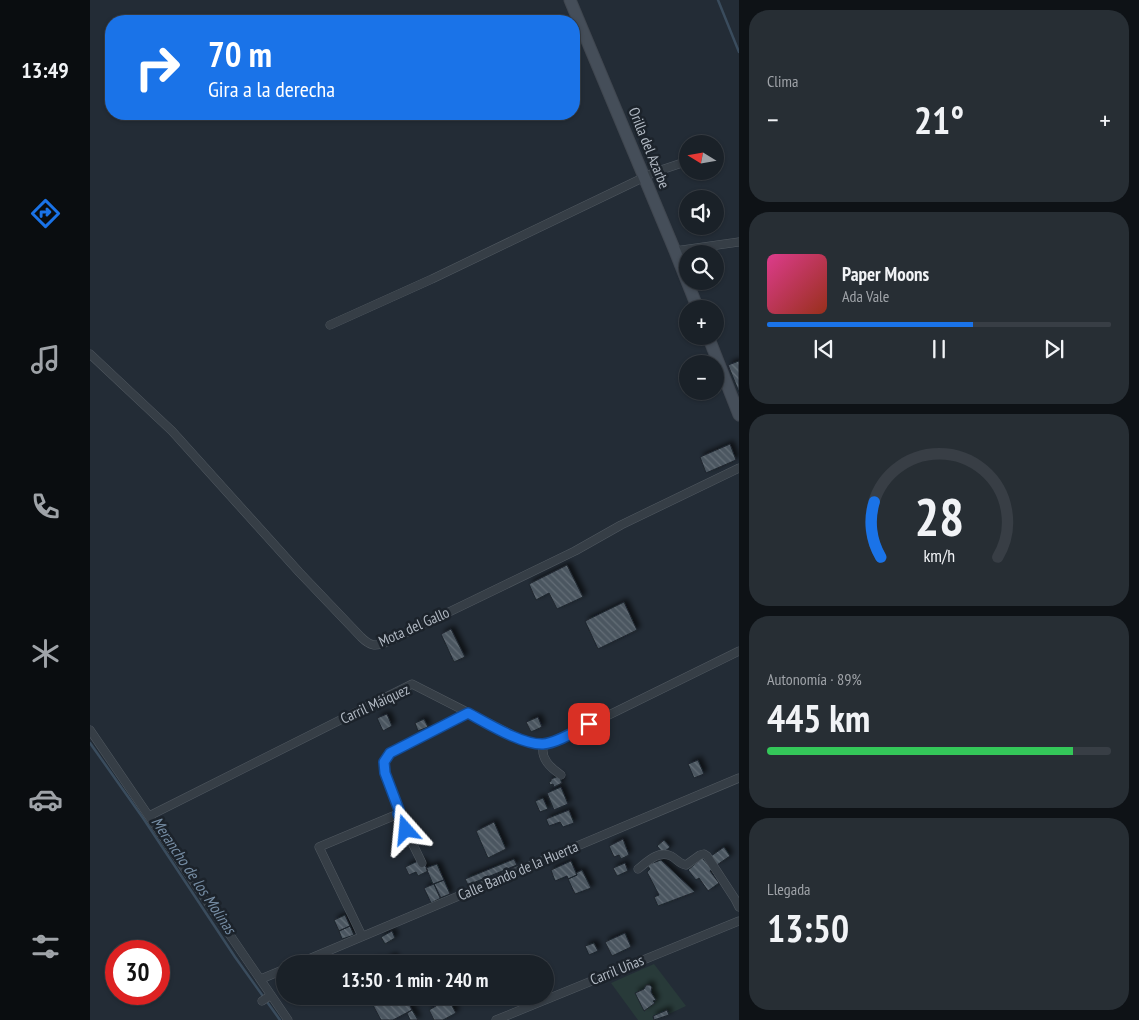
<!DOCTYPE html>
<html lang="es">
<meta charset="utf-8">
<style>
body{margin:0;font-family:"PT Sans Narrow",sans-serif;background:#272e34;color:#f1f3f6;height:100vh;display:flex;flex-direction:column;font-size:19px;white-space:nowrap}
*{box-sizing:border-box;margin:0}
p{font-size:16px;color:#9fa3a8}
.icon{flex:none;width:28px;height:28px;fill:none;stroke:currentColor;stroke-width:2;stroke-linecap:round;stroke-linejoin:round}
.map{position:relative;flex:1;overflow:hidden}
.details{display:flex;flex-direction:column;gap:10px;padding:10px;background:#0e1216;width:400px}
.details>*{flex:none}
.guide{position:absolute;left:15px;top:15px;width:475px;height:105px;border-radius:20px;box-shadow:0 1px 4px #0004,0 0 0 1px #383e45;background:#1a73e8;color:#fff;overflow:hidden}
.needle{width:32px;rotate:281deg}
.buttons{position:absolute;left:589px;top:135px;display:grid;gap:10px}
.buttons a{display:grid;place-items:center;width:45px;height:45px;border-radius:50%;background:#1a2128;box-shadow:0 1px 4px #0004,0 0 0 1px #383e45;font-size:25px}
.speed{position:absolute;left:15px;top:940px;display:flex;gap:10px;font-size:25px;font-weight:700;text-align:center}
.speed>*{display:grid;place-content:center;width:65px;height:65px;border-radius:50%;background:#1a2128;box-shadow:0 1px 4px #0004,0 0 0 1px #383e45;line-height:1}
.speed .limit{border:8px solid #d22;background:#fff;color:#111}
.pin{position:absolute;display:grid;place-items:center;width:42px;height:42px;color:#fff;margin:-21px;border-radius:10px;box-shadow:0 2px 8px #0006}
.me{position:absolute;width:55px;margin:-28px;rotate:342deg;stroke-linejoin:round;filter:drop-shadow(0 0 4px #0008)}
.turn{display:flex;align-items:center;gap:18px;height:105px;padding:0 20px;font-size:22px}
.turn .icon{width:65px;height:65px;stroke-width:2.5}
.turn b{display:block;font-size:35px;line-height:42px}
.big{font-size:38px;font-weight:600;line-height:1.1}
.details .tile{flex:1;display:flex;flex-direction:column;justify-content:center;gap:8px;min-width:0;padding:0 18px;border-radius:20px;background:#272e34}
.details .dial{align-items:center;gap:0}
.dial svg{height:130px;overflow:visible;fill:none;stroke:#383e45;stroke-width:7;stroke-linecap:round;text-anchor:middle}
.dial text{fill:#f1f3f6;stroke:none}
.song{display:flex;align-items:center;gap:15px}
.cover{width:60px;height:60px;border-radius:8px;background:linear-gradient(135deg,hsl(330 70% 55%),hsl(10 70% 35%))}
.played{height:5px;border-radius:2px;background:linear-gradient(90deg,#1a73e8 60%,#383e45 60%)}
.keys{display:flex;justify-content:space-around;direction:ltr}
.heat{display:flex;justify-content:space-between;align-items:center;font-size:28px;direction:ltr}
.charge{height:8px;border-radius:4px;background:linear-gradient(90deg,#34c759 89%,#383e45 0)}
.trip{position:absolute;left:186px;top:955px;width:278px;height:50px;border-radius:25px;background:#1a2128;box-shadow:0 1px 4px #0004,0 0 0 1px #383e45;font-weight:600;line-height:50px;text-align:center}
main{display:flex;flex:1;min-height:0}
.menu{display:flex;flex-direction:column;width:90px;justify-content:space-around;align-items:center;background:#0a0d10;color:#9fa3a8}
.menu .icon{width:35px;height:35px}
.menu .current{color:#1a73e8}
.menu b{font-size:22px;color:#f1f3f6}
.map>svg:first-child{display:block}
</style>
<main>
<nav class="menu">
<b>13:49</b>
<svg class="icon current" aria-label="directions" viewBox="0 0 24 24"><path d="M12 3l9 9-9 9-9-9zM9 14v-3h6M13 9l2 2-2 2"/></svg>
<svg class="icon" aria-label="music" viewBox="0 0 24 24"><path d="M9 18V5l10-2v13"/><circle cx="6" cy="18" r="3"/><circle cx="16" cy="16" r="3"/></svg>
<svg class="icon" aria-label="phone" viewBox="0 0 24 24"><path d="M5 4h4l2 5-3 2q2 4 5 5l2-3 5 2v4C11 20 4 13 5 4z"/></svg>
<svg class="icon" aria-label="climate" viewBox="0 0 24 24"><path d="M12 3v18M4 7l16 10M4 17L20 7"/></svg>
<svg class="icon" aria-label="car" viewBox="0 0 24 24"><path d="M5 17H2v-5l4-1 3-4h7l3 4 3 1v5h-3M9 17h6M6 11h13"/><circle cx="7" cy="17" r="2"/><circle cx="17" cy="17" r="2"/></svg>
<svg class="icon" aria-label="filters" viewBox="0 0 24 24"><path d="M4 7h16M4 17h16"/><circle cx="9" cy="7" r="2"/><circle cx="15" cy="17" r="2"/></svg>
</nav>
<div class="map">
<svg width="649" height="1020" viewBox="0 0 649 1020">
<defs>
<pattern id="building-back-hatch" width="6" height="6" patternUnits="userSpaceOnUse" patternTransform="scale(1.25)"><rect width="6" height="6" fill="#4c5761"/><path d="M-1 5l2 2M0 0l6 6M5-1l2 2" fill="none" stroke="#636d76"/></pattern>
<filter id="shadow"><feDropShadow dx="3.5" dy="-3.5" stdDeviation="2.5" flood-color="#0009"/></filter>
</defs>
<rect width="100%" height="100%" fill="#232c36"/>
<!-- garden -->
<path fill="#283a39" d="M564 964 596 1006 566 1020H548L521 983Z"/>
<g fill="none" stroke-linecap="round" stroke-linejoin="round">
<!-- stream -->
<path stroke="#3a4c5d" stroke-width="2.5" d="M628 0 649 52
M0 743 53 818 145 957 190 1020"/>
</g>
<!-- building -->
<path fill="url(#building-back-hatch)" stroke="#1e252d" filter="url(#shadow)" d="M649 361V392L638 365Z
M640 444 646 460 616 473 610 457Z
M477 565 493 597 467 609 459 593 446 600 439 584Z
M534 602 547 630 508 649 495 621Z
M361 629 375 657 364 662 351 634Z
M297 714 302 726 293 731 287 718Z
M448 717 452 727 441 732 436 722Z
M334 719 338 727 328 731 325 723Z
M608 760 614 774 604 778 598 764Z
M469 776 472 783 464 787 463 784 460 785 459 782 461 781V779Z
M471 787 478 804 464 810 457 793Z
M453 798 458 809 450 812 445 801Z
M479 810 484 823 473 827 470 822 459 826 456 819Z
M404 822 416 849 398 858 386 831Z
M533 839 539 855 531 859 529 855 524 857 519 846Z
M574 840 580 847 573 853 567 846Z
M634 847 640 856 627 865 621 856Z
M612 858 622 869 620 871 629 883 618 891 609 878 606 880 598 870Z
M424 859 427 865 378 885 375 879Z
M571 860 605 892 568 906 564 897 569 895 557 872 560 869 557 865Z
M328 861 334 863 338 871 328 876 326 872 319 875 315 867Z
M481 861 487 875 478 879 477 876 465 881 461 870Z
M535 863 538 871 527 876 523 868Z
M347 864 354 880 343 884 336 868Z
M492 870 501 888 485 894 478 879 487 875 486 873Z
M354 880 360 894 350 898 344 884Z
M344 884 351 898 341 903 334 888Z
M255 915 260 926 249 931 244 920Z
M260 926 264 935 252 939 249 931Z
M302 931 305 938 295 944 291 937Z
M535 933 541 947 522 956 515 942Z
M504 943 508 951 499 955 495 946Z
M303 956 308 964H280L287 960 288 964Z
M556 985H560L562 987 561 992 566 1000 563 1001 565 1003 554 1011 545 993 554 989Z
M208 996H229V997L215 1003 214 999 210 1000Z
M278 996H315L322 1010 303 1020H291Z
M358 999 366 1013 353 1020H344L339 1010Z
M322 1010 328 1020H320L317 1013Z
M577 1010 579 1015 564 1020 563 1016Z"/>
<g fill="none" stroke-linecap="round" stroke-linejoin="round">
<!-- minor casing -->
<g stroke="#515961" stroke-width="9">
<path id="minor" d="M625 151 626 150
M585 251 649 242
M240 325 342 279 565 172 598 161
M0 354 82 431 209 572 271 637C280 646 285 647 297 642L485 551 531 525 649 468
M0 730 198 1020
M454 744C449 758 461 768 471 775
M308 814 332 863
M59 816 322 684 432 740C446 744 452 744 466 741L649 651
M548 869C557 862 568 850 581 856 587 859 589 864 596 865L610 855 614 854 617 856 645 899 649 907
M272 936 229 847 308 814 309 810 295 773 294 762 300 753 378 713
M207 964 649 778
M171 979 195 969
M172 1001 181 995
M406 1020 649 921"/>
</g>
<!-- secondary casing -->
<g stroke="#404750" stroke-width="13">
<path id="secondary" d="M480 0 585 251 608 309
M618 336 649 415"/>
</g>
<!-- minor -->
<use href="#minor" stroke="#363e46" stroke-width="8"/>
<!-- secondary -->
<use href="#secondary" stroke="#454e59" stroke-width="11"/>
</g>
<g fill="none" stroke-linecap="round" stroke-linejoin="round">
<!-- route casing -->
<g stroke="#114b97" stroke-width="12">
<path id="route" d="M316 830 308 814 309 810 295 773 294 762 300 753 378 713C397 723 432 745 453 744 467 743 486 731 499 724"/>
</g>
<!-- route -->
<use href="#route" stroke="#1a73e8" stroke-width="9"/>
</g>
<g text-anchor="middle" stroke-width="5" stroke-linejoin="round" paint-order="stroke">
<!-- street labels -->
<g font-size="15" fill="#b1b9c3" stroke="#1c232b">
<text transform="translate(559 148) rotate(68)" y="5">Orilla del Azarbe</text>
<text transform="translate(324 627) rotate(-24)" y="5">Mota del Gallo</text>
<text transform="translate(285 704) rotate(-25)" y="5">Carril Máiquez</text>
<text transform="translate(428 871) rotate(-23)" y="5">Calle Bando de la Huerta</text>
<text transform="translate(527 970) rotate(-22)" y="5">Carril Uñas</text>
</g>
<!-- water labels -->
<g font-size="16" font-style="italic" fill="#758ca3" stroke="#1c232b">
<text transform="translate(104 875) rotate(56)" y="6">Merancho de los Molinas</text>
</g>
</g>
</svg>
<div class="buttons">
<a><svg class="needle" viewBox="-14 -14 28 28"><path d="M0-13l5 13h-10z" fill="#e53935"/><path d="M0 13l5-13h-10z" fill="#9fa3a8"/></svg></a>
<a><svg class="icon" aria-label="sound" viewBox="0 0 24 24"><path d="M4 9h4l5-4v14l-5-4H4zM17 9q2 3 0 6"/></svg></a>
<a><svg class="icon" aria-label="search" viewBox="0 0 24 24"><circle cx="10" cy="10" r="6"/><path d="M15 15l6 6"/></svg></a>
<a>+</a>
<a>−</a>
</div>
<div class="speed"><div class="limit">30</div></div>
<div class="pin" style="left:499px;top:724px;background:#d93025"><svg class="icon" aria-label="arrive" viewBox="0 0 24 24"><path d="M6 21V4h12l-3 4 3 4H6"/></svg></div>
<svg class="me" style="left:316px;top:830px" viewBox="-20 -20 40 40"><path d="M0-17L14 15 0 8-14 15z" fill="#1a73e8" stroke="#fff" stroke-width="4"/></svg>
<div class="trip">13:50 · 1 min · 240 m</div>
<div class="guide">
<div class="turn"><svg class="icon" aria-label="right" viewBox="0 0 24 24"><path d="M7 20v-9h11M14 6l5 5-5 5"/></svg><div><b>70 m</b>Gira a la derecha</div></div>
</div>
</div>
<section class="details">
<div class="tile"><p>Clima</p>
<div class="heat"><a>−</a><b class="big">21°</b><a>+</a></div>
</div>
<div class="tile">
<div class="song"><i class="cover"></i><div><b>Paper Moons</b><p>Ada Vale</p></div></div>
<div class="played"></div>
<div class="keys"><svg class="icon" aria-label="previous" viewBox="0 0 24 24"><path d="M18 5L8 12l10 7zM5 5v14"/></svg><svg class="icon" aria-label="pause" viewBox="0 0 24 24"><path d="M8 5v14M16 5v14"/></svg><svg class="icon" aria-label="next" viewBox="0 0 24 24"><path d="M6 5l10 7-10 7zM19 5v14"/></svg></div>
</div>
<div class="tile dial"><svg viewBox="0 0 100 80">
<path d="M14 69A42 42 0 1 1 86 69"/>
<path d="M14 69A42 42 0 0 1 10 35" stroke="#1a73e8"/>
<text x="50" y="56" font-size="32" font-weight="700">28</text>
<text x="50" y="72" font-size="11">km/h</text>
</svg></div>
<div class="tile"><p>Autonomía · 89%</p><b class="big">445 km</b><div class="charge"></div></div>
<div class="tile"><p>Llegada</p><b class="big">13:50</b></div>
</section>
</main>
